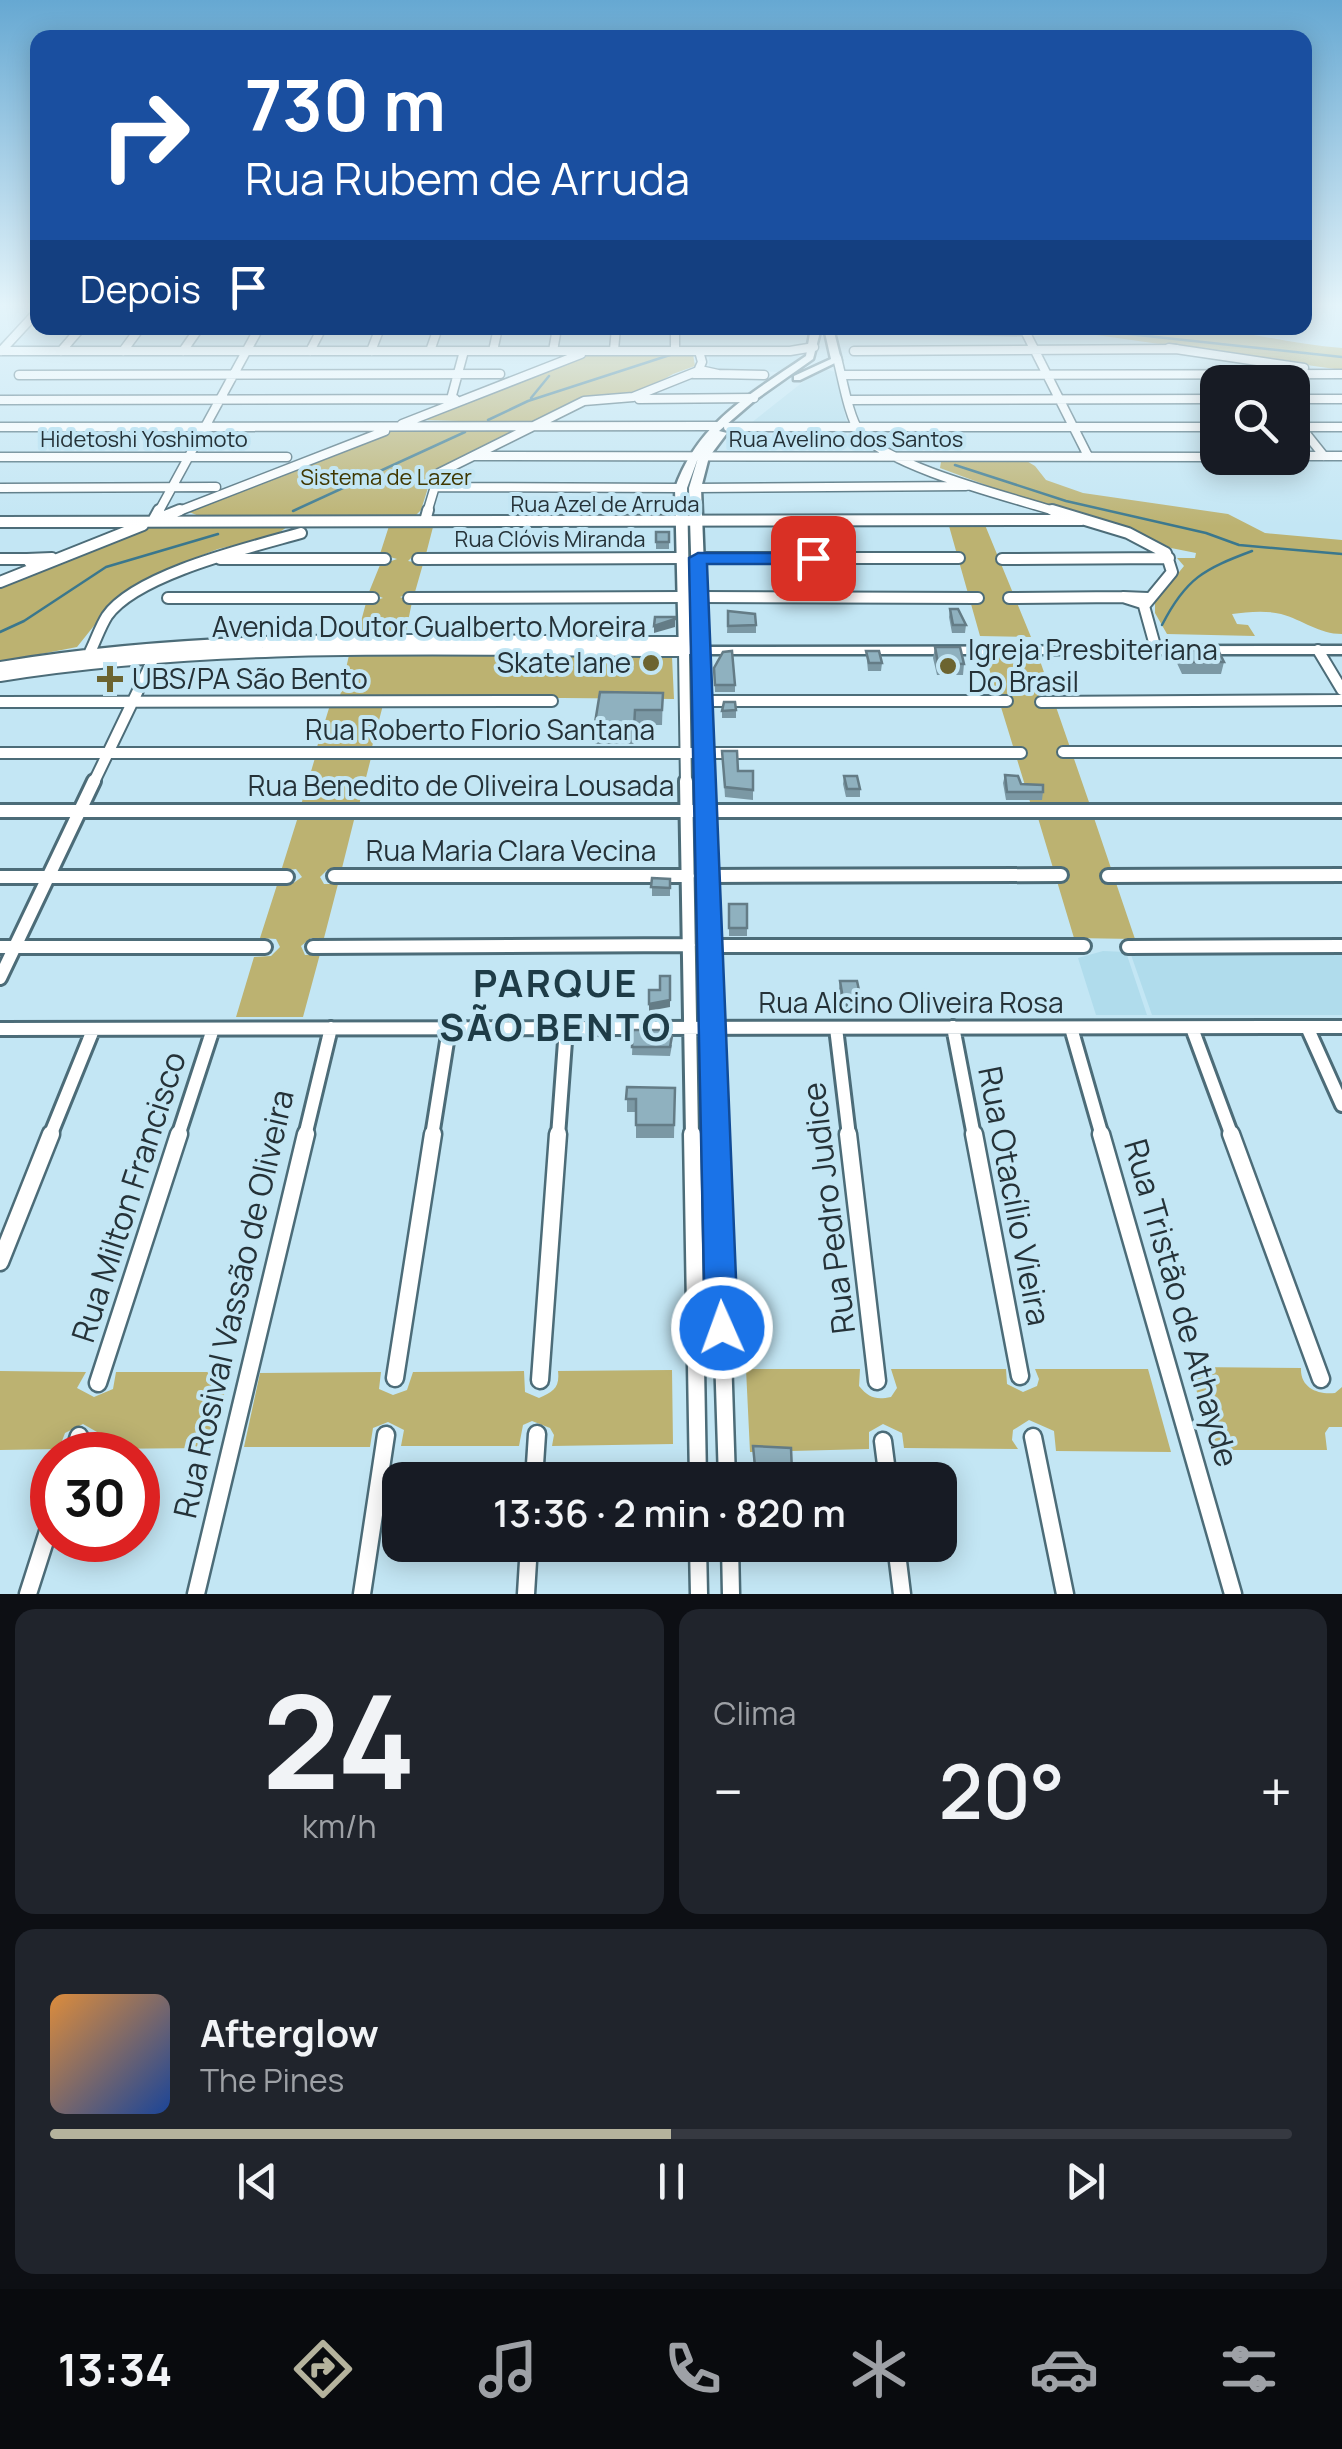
<!DOCTYPE html>
<html lang="pt">
<meta charset="utf-8">
<style>
body{margin:0;font-family:Manrope,sans-serif;background:#20242c;color:#f1f3f6;height:100vh;display:flex;flex-direction:column;font-size:38px;white-space:nowrap}
*{box-sizing:border-box;margin:0}
p{font-size:32px;color:#9ea1a6}
.icon{flex:none;width:55px;height:55px;fill:none;stroke:currentColor;stroke-width:2;stroke-linecap:round;stroke-linejoin:round}
.map{position:relative;height:1594px;overflow:hidden}
.sheet{display:flex;flex-direction:column;gap:15px;padding:15px;background:#0d0f14;flex:1}
.sheet>*{flex:none}
.banner{position:absolute;left:30px;top:30px;width:1282px;height:305px;border-radius:20px;box-shadow:0 5px 25px #0003;background:#1a4fa0;color:#fff;overflow:hidden}
.tools{position:absolute;left:1200px;top:365px;display:grid;gap:20px}
.tools a{display:grid;place-items:center;width:110px;height:110px;border-radius:20px;background:#171b24;box-shadow:0 5px 25px #0003;font-size:50px}
.speed{position:absolute;left:30px;top:1432px;display:flex;gap:20px;font-size:50px;font-weight:700;text-align:center}
.speed>*{display:grid;place-content:center;width:130px;height:130px;border-radius:50%;background:#171b24;box-shadow:0 5px 25px #0003;line-height:1}
.speed .limit{border:15px solid #d22;background:#fff;color:#111}
.pin{position:absolute;display:grid;place-items:center;width:85px;height:85px;color:#fff;margin:-42px;border-radius:20px;box-shadow:0 5px 15px #0006}
.me{position:absolute;width:110px;margin:-55px;rotate:358deg;stroke-linejoin:round;filter:drop-shadow(0 0 8px #0008)}
.turn{display:flex;align-items:center;gap:35px;height:210px;padding:0 50px;font-size:45px}
.turn .icon{width:130px;height:130px;stroke-width:2.5}
.turn b{display:block;font-size:70px;line-height:85px}
.then{display:flex;align-items:center;height:95px;padding:0 50px;background:#0003;gap:20px;font-size:38px}
.big{font-size:75px;font-weight:600;line-height:1.1}
.sheet .widget{flex:1;display:flex;flex-direction:column;justify-content:center;gap:15px;min-width:0;padding:0 35px;border-radius:20px;background:#20242c}
.sheet .dial{align-items:center;gap:0}
.dial b{font-size:130px;line-height:1}
.song{display:flex;align-items:center;gap:30px}
.cover{width:120px;height:120px;border-radius:15px;background:linear-gradient(135deg,hsl(30 70% 55%),hsl(220 70% 35%))}
.played{height:10px;border-radius:5px;background:linear-gradient(90deg,#b5b39d 50%,#363941 50%)}
.keys{display:flex;justify-content:space-around;direction:ltr}
.heat{display:flex;justify-content:space-between;align-items:center;font-size:55px;direction:ltr}
.sheet .tiles{flex:1;display:grid;gap:15px;grid-template-columns:1fr 1fr}
.widget:last-child{grid-column:span 2}
.trip{position:absolute;left:382px;top:1462px;width:575px;height:100px;border-radius:20px;background:#171b24;box-shadow:0 5px 25px #0003;font-weight:600;line-height:100px;text-align:center}
.menu{display:flex;height:160px;justify-content:space-around;align-items:center;background:#090b0e;color:#9ea1a6}
.menu .icon{width:70px;height:70px}
.menu .current{color:#b5b39d}
.menu b{font-size:45px;color:#f1f3f6}
.map>svg:first-child{display:block}
</style>
<div class="map">
<svg width="1342" height="1594" viewBox="0 0 1342 1594">
<rect width="100%" height="100%" fill="#c3e6f4"/>
<!-- built -->
<path fill="#b0dcec" d="M792 353 801 357 778 372 709 369V355Z
M825 369 835 372 847 423H751L818 370Z
M1103 951 1126 952 1147 1015H1096L1078 958Z
M1130 952H1342V1015H1152Z"/>
<!-- green -->
<path fill="#bcb271" d="M1047 328C1099 328 1152 324 1204 328 1251 332 1295 345 1342 348V370Z
M592 353 693 354 695 366 673 374 647 389 619 396 582 397 543 421 529 423 424 420Z
M505 429 513 430 512 435 433 472 421 510 414 517 199 516 189 512 393 431Z
M947 459 1025 460 1035 466 1046 480 1083 493 1228 514 1265 533 1342 540V634C1319 634 1303 620 1281 614 1265 610 1247 612 1232 614L1237 624 1248 625 1255 636 1167 634 1155 613V602L1184 566 1177 558H1195L1196 553 1171 548 1132 529 1034 503 940 468 941 462Z
M290 525 274 536 218 549 174 566 113 602 77 647 0 662V587L152 527Z
M985 525 1031 637 980 636 949 526Z
M389 526 433 527 426 554 414 555 408 561 423 564 415 592 400 597 412 602 405 636H357L366 603 383 598 369 592 380 565 397 559 380 554Z
M349 655 672 657 674 699 340 696Z
M985 655H1038L1090 805H1031Z
M330 705H383L372 747H317Z
M315 758H371L359 805H301Z
M1038 818H1094L1135 939 1074 938Z
M297 820H354L342 868 327 870 320 877 324 884H338L324 938H311L301 946 305 955 320 954 303 1017H236L254 957 271 956 280 947 276 939 260 938 277 885 292 884 302 877 296 869 281 871Z
M1190 1367 1301 1368C1300 1388 1318 1395 1335 1393L1342 1387V1427H1329L1325 1433 1327 1450H1213Z
M746 1369H860L859 1386C869 1398 876 1400 891 1397L897 1388 891 1369H1006L1007 1384 1023 1392 1037 1386 1039 1379 1035 1369H1148L1171 1452 1056 1451 1054 1431 1029 1420 1013 1430 1012 1440 1018 1449 904 1448 902 1433 883 1424 869 1432V1449L750 1452Z
M672 1370 673 1444 552 1446 554 1435 550 1428 532 1421 523 1425 519 1446H401L404 1430 388 1422 373 1428 370 1447H244L260 1373 381 1372 379 1389 393 1395 407 1390 413 1372 524 1371 525 1392 539 1398C553 1392 560 1388 558 1371Z
M0 1371 86 1372 77 1388 94 1397 113 1389 116 1372H230L210 1448 92 1449 97 1432 83 1424 65 1433 59 1449 0 1450Z"/>
<g fill="none" stroke-linecap="round" stroke-linejoin="round">
<!-- stream -->
<path stroke="#3a778d" stroke-width="2.5" d="M1073 328 1342 357
M531 398 549 376
M488 420 528 401 673 354
M955 465 1066 501 1206 533 1239 545 1342 554
M293 511 465 432
M1162 625C1186 578 1204 569 1252 551
M0 632 24 621 106 567 218 534"/>
<!-- street-far3 casing -->
<g stroke="#4c6c78" stroke-width="11">
<path id="street-far3" d="M675 328V351
M828 328 1025 331 1088 456
M1169 348 1304 368
M614 350 616 328
M0 351H790L814 347
M1 351 38 311
M61 351 81 328
M123 351 140 328
M183 351 199 328
M310 351 322 328
M371 351 380 328
M430 351 438 328
M493 351 498 328
M553 351 557 328
M854 351 1177 349
M837 358C842 376 849 419 860 432 889 468 1014 498 1061 513
M694 374H718L700 370
M718 374 764 375
M19 375 500 374
M843 375 1342 374
M451 399 464 351
M639 399 754 398
M1292 399H1342
M0 400 455 399
M849 400 1218 399
M1292 416 1324 456
M402 424 581 354
M0 427 716 426
M728 427H1218
M1297 427H1342
M475 456 1218 457
M1292 456H1342
M0 457H287
M435 487 681 488
M0 488 216 487
M695 488 966 486
M158 513 259 328
M174 513 385 431
M427 513 439 473 584 401 633 397 698 371 702 362 699 351"/>
</g>
<!-- street-far2 casing -->
<g stroke="#4c6c78" stroke-width="14">
<path id="street-far2" d="M1052 510 1128 533 1166 553 1172 572 1144 606 1154 642
M160 518 180 510
M153 521 159 510
M425 521 428 510
M0 522 1082 520
M698 558H959
M0 559H27
M220 559H385
M418 559 683 558
M1002 559 1169 558
M34 568 27 559 52 558
M0 582 143 525
M699 597 978 598
M168 598H373
M409 598 683 597
M1009 598 1123 597
M1145 604 1123 597 1148 598
M1318 650 1342 690
M701 651 705 784
M90 652C96 640 100 627 107 616 136 574 252 547 301 533
M0 667C226 629 456 642 684 642
M0 676C227 640 455 651 684 651L686 784
M702 701H1007
M0 702 552 701
M1041 702 1342 700
M1063 752H1342
M0 753H1021
M93 784 158 649"/>
</g>
<!-- street-far1 casing -->
<g stroke="#4c6c78" stroke-width="18">
<path id="street-far1" d="M686 781 692 1136
M705 781 716 1136
M0 811H1342
M334 876H688
M708 876 1061 875
M1108 876 1342 875
M0 877H287
M709 946H1084
M0 947H265
M313 947 689 945
M1128 947 1342 946
M0 978 94 781
M953 1027 974 1136
M1307 1027 1342 1105
M836 1028 849 1136
M1071 1028 1102 1136
M1192 1028 1232 1136
M0 1029 1342 1027
M50 1136 93 1030
M178 1136 213 1029
M305 1136 331 1028
M432 1136 449 1029
M558 1136 566 1028"/>
</g>
<!-- street casing -->
<g stroke="#4c6c78" stroke-width="21">
<path id="street" d="M692 1134 698 1480
M716 1134 727 1480
M848 1134 877 1381
M974 1134 1020 1376
M1101 1134 1233 1594
M1231 1134 1321 1379
M0 1262 51 1134
M395 1378 433 1134
M540 1380 558 1134
M98 1383 179 1134
M1033 1437 1065 1594
M883 1441 888 1480
M73 1455 79 1436
M534 1480 537 1434
M698 1545 699 1594
M730 1545 731 1594
M896 1545 902 1594
M28 1594 52 1519
M196 1594 306 1134
M362 1594 386 1435
M526 1594 529 1545"/>
</g>
<!-- secondary casing -->
<g stroke="#4c6c78" stroke-width="5">
<path id="secondary" d="M811 328H821L813 359 755 400 719 431 727 433 709 457 701 488 707 647 1342 646V654H679L675 488C698 422 751 394 806 356ZM698 458 689 488 694 647H690L687 488Z
M824 328H833L841 360 800 380H794V376L831 359Z"/>
</g>
<!-- street-far3 -->
<use href="#street-far3" stroke="#fff" stroke-width="8"/>
<!-- street-far2 -->
<use href="#street-far2" stroke="#fff" stroke-width="10"/>
<!-- street-far1 -->
<use href="#street-far1" stroke="#fff" stroke-width="12"/>
<!-- street -->
<use href="#street" stroke="#fff" stroke-width="16"/>
<!-- secondary -->
<use href="#secondary" fill="#fff" fill-rule="evenodd"/>
</g>
<!-- wall -->
<path fill="#7b98a4" d="M656 532H669V549H656Z
M950 609 966 625 965 633H952L949 617Z
M728 611 756 625V633H727Z
M935 647 964 664 963 675H937L933 658Z
M1179 650 1224 662 1221 674H1182L1176 661Z
M866 651 882 663 881 671H868Z
M714 668 735 685V692H715Z
M663 693 662 725H635L634 744H595L594 729Z
M736 710V718H722V711Z
M722 751 738 771H753V800L725 797Z
M1005 775 1021 784 1043 792 1042 800H1006L1003 783Z
M844 776 860 789V797H846L843 784Z
M652 878 670 879V896H652Z
M729 904H747V936H729Z
M840 981 862 1004 861 1013H843L839 989Z
M633 1030 672 1045 670 1056 632 1055Z
M627 1087 675 1088 674 1138H636V1112H627Z
M753 1446 792 1472V1480L754 1475Z"/>
<!-- shaded-wall -->
<path fill="#647c86" d="M675 619V627L654 633V626Z
M670 1000V1007L649 1011V1004Z"/>
<!-- building -->
<path fill="#8fb1bf" stroke="#647c86" stroke-width="2.5" d="M656 532H669V542H656Z
M950 609H958L966 625H953Z
M728 611 755 614 756 625 728 626Z
M655 617H675V619L654 626Z
M935 647H960L964 664 938 663Z
M1179 650H1218L1224 662H1185Z
M732 651 735 685H715L714 668 723 652Z
M866 651H879L882 663H869Z
M600 692 663 693 662 710H635L634 729H594Z
M724 702H735L736 710 722 711Z
M722 751H737L738 771H753V790L725 787Z
M1005 775 1018 776 1021 784 1043 785V792H1007Z
M844 776H857L860 789H847Z
M652 878 670 879V888L651 887Z
M729 904H747V928H729Z
M660 976H670V1000L649 1004V990H660Z
M840 981H857L862 1004 844 1005Z
M633 1030H663L672 1036 670 1047H632Z
M627 1087 675 1088 674 1125H636V1099H626Z
M753 1446 791 1448 792 1472 755 1466Z"/>
<!-- sky -->
<linearGradient id="sky" x2="0" y2="1"><stop stop-color="#66a8d2"/><stop offset="0.58" stop-color="#e4f4fa"/><stop offset="1" stop-color="#e4f4fa" stop-opacity="0"/></linearGradient>
<rect width="1342" height="526" fill="url(#sky)"/>
<!-- route -->
<path fill="#1a73e8" stroke="#114b97" stroke-width="2.5" d="M698 553H813L822 558 813 564H707L738 1328 733 1338 722 1342 710 1338 705 1328 689 558Z"/>
<!-- markers -->
<g fill="#6c6430" stroke="#c3e6f4" stroke-width="4">
<circle cx="651" cy="663" r="10"/>
<circle cx="948" cy="666" r="10"/>
<path d="M105 664h10v10h10v10h-10v10h-10v-10h-10v-10h10z"/>
</g>
<g text-anchor="middle" stroke-width="8" stroke-linejoin="round" paint-order="stroke">
<!-- far-street labels -->
<g font-size="22" fill="#253238" stroke="#c3e6f4">
<text x="144" y="447">Hidetoshi Yoshimoto</text>
<text x="846" y="447">Rua Avelino dos Santos</text>
<text x="605" y="512">Rua Azel de Arruda</text>
<text x="550" y="547">Rua Clóvis Miranda</text>
</g>
<!-- far-park labels -->
<g font-size="22" fill="#3f3700" stroke="#c3e6f4">
<text x="386" y="485">Sistema de Lazer</text>
</g>
<!-- street labels -->
<g font-size="28" fill="#253238" stroke="#c3e6f4">
<text x="429" y="637">Avenida Doutor Gualberto Moreira</text>
<text x="480" y="740">Rua Roberto Florio Santana</text>
<text x="461" y="796">Rua Benedito de Oliveira Lousada</text>
<text x="511" y="861">Rua Maria Clara Vecina</text>
<text x="911" y="1013">Rua Alcino Oliveira Rosa</text>
</g>
<!-- poi labels -->
<g font-size="28" fill="#253238" stroke="#c3e6f4" text-anchor="start">
<text x="968" y="660">Igreja Presbiteriana<tspan x="968" dy="32">Do Brasil</tspan></text>
<text x="631" y="673" text-anchor="end">Skate lane</text>
<text x="132" y="689">UBS/PA São Bento</text>
</g>
<!-- near-street labels -->
<g font-size="32" fill="#253238" stroke="#c3e6f4">
<text transform="translate(1014 1196) rotate(79)" y="11">Rua Otacílio Vieira</text>
<text transform="translate(129 1197) rotate(-72)" y="11">Rua Milton Francisco</text>
<text transform="translate(829 1208) rotate(-97)" y="11">Rua Pedro Judice</text>
<text transform="translate(1181 1303) rotate(74)" y="11">Rua Tristão de Athayde</text>
<text transform="translate(234 1304) rotate(-77)" y="11">Rua Rosival Vassão de Oliveira</text>
</g>
<!-- district labels -->
<g font-size="38" font-weight="bold" letter-spacing="2.5" fill="#1e3c47" stroke="#c3e6f4">
<text x="556" y="997">PARQUE<tspan x="556" dy="44">SÃO BENTO</tspan></text>
</g>
</g>
</svg>
<div class="tools">
<a><svg class="icon" aria-label="search" viewBox="0 0 24 24"><circle cx="10" cy="10" r="6"/><path d="M15 15l6 6"/></svg></a>
</div>
<div class="speed"><div class="limit">30</div></div>
<div class="pin" style="left:813px;top:558px;background:#d93025"><svg class="icon" aria-label="arrive" viewBox="0 0 24 24"><path d="M6 21V4h12l-3 4 3 4H6"/></svg></div>
<svg class="me" style="left:722px;top:1328px" viewBox="-20 -20 40 40"><circle r="17" fill="#1a73e8" stroke="#fff" stroke-width="3"/><path d="M0-11L8 9 0 5-8 9z" fill="#fff"/></svg>
<div class="trip">13:36 · 2 min · 820 m</div>
<div class="banner">
<div class="turn"><svg class="icon" aria-label="right" viewBox="0 0 24 24"><path d="M7 20v-9h11M14 6l5 5-5 5"/></svg><div><b>730 m</b>Rua Rubem de Arruda</div></div>
<div class="then">Depois<svg class="icon" aria-label="arrive" viewBox="0 0 24 24"><path d="M6 21V4h12l-3 4 3 4H6"/></svg></div>
</div>
</div>
<section class="sheet">
<div class="tiles">
<div class="widget dial"><b>24</b><p>km/h</p></div>
<div class="widget"><p>Clima</p>
<div class="heat"><a>−</a><b class="big">20°</b><a>+</a></div>
</div>
<div class="widget">
<div class="song"><i class="cover"></i><div><b>Afterglow</b><p>The Pines</p></div></div>
<div class="played"></div>
<div class="keys"><svg class="icon" aria-label="previous" viewBox="0 0 24 24"><path d="M18 5L8 12l10 7zM5 5v14"/></svg><svg class="icon" aria-label="pause" viewBox="0 0 24 24"><path d="M8 5v14M16 5v14"/></svg><svg class="icon" aria-label="next" viewBox="0 0 24 24"><path d="M6 5l10 7-10 7zM19 5v14"/></svg></div>
</div>
</div>
</section>
<nav class="menu">
<b>13:34</b>
<svg class="icon current" aria-label="directions" viewBox="0 0 24 24"><path d="M12 3l9 9-9 9-9-9zM9 14v-3h6M13 9l2 2-2 2"/></svg>
<svg class="icon" aria-label="music" viewBox="0 0 24 24"><path d="M9 18V5l10-2v13"/><circle cx="6" cy="18" r="3"/><circle cx="16" cy="16" r="3"/></svg>
<svg class="icon" aria-label="phone" viewBox="0 0 24 24"><path d="M5 4h4l2 5-3 2q2 4 5 5l2-3 5 2v4C11 20 4 13 5 4z"/></svg>
<svg class="icon" aria-label="climate" viewBox="0 0 24 24"><path d="M12 3v18M4 7l16 10M4 17L20 7"/></svg>
<svg class="icon" aria-label="car" viewBox="0 0 24 24"><path d="M5 17H2v-5l4-1 3-4h7l3 4 3 1v5h-3M9 17h6M6 11h13"/><circle cx="7" cy="17" r="2"/><circle cx="17" cy="17" r="2"/></svg>
<svg class="icon" aria-label="filters" viewBox="0 0 24 24"><path d="M4 7h16M4 17h16"/><circle cx="9" cy="7" r="2"/><circle cx="15" cy="17" r="2"/></svg>
</nav>
